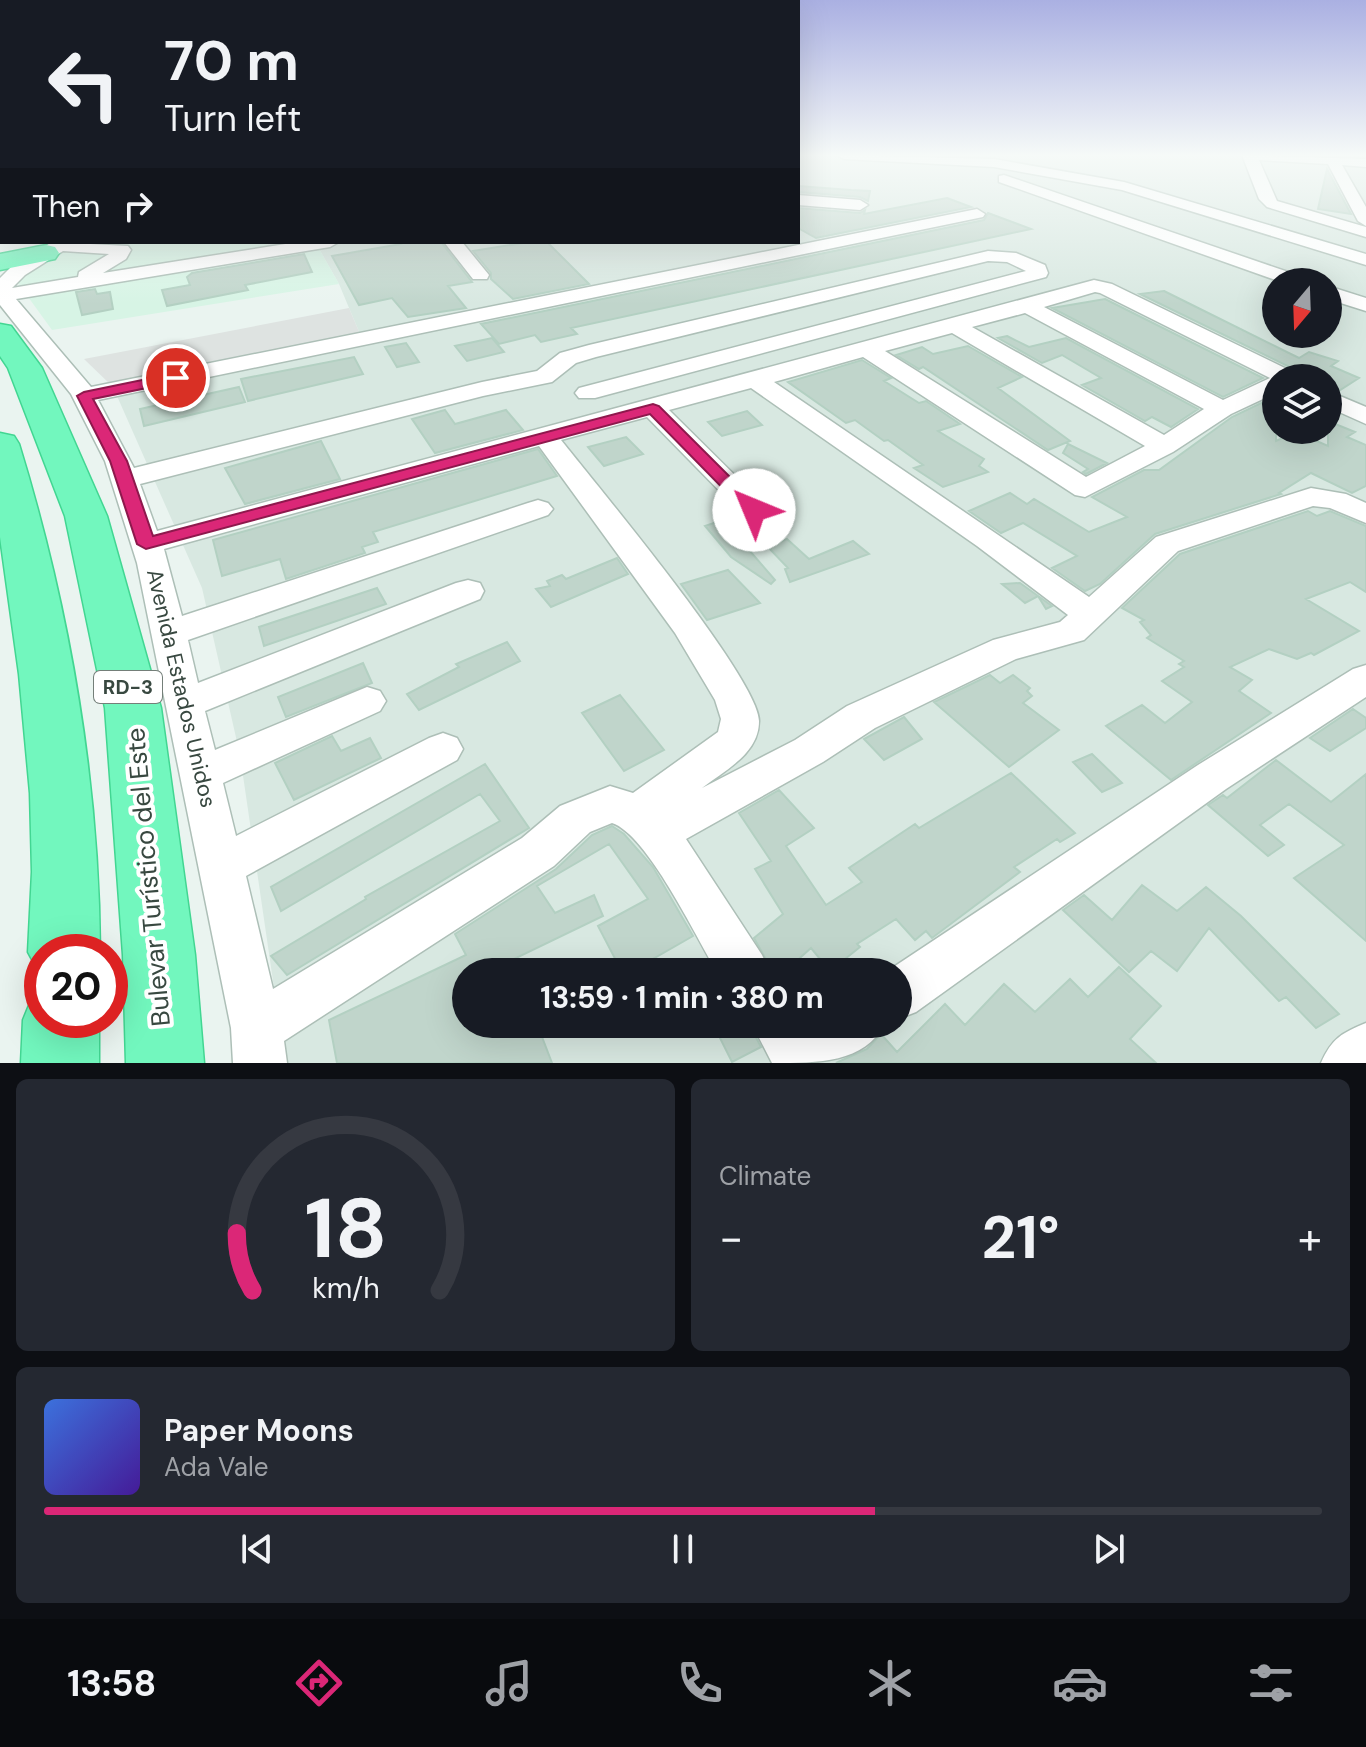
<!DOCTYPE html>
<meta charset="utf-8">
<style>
body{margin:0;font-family:"DM Sans",sans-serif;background:#242831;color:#f1f3f6;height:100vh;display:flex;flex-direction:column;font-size:30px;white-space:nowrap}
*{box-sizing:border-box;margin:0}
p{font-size:26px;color:#9ea1a6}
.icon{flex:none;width:44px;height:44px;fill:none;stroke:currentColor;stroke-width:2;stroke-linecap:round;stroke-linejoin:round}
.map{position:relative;height:1063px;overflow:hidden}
.side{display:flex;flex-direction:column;gap:16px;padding:16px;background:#0d0f14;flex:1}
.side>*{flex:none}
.guide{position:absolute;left:0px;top:0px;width:800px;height:244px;box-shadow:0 8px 32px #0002;background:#171b24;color:#f1f3f6;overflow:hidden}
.needle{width:52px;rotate:199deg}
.fabs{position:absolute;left:1262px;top:268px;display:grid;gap:16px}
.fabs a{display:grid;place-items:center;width:80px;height:80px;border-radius:50%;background:#171b24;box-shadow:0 8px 32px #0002;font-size:40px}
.speed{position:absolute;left:24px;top:934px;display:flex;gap:16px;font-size:40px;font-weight:700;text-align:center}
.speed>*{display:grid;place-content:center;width:104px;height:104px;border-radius:50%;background:#171b24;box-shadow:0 8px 32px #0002;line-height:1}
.speed .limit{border:12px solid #d22;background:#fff;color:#111}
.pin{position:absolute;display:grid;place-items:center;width:68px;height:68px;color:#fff;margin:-34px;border:4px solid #fff;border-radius:50%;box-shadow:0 2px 8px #0007}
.me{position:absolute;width:88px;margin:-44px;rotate:315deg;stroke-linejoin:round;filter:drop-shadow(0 0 6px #0008)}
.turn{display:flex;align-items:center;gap:28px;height:168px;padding:0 32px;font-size:36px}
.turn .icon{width:104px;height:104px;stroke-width:2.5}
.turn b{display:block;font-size:56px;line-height:68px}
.then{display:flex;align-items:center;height:76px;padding:0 32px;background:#0003;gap:16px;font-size:30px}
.big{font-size:60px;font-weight:700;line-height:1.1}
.side .tile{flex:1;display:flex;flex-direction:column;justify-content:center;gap:12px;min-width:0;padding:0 28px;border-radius:12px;background:#242831}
.side .dial{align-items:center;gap:0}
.dial svg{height:208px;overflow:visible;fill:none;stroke:#363941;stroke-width:7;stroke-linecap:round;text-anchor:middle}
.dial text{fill:#f1f3f6;stroke:none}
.song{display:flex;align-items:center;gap:24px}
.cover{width:96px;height:96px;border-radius:12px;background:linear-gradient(135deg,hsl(220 70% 55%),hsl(260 70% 35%))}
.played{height:8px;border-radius:4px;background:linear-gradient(90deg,#db2777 65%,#363941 65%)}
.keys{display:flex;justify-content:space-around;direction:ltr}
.heat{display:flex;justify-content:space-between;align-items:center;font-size:44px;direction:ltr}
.side .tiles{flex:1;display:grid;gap:16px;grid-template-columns:1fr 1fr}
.tile:last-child{grid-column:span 2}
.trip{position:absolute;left:452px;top:958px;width:460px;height:80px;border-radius:40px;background:#171b24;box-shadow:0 8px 32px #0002;font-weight:700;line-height:80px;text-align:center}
.tabs{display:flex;height:128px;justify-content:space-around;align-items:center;background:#090b0e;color:#9ea1a6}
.tabs .icon{width:56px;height:56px}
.tabs .selected{color:#db2777}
.tabs b{font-size:36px;color:#f1f3f6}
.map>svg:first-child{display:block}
</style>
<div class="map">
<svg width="1366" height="1063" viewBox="0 0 1366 1063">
<rect width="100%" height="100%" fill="#eaf4f0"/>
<!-- residential -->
<path fill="#d8e8e1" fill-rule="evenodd" d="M798 155H1366V1063H285L240 755 202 588 113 387 360 334 339 284 318 247 251 257 271 242H798ZM1276 282H1328V334H1276ZM1276 378H1328V430H1276ZM466 972H898V1024H466Z"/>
<!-- commercial -->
<path fill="#d7f4e5" d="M76 242H271L253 255 318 247 339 284 52 330 18 283 39 264Z"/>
<!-- parking -->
<path fill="#dee3e1" d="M349 308 360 334 113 387 84 359Z"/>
<!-- building -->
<path fill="#c0d5cb" stroke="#b3d0c2" stroke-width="2" d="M1327 169 1351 214 1318 209Z
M798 186 851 190 870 191 868 201 860 197 798 192Z
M947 198 971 207 816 238 798 228V208L860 213 865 210 864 214Z
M988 213 1031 229 571 328 577 334 541 342 535 335 499 344 481 324 984 220Z
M400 242H441L472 282 448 286 466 308 408 317 392 298 359 305 332 256 401 244Z
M529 242H547L589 284 513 299 491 279V273L473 251Z
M304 254 312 272 245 285 248 290 167 306 162 290 190 285 187 277 192 273Z
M95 289 97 294 110 292 113 309 82 315 76 292Z
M1164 291 1299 358 1309 352 1338 361 1331 366 1359 378 1337 392 1328 388V378H1302L1296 370 1140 294Z
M1105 299 1263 378 1223 397 1052 308Z
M1007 336 1029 347 1066 338 1198 409 1171 427 1152 417 1145 421 1082 385 1101 378 1062 355 1042 363 998 338Z
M492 338 504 352 467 361 455 346Z
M406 343 419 362 397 367 385 347Z
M968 346 1022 377 998 388 1070 441 1048 450 923 367 919 369 896 355 922 347 933 354Z
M354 357 363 374 248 401 241 379Z
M862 360 891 378 884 381 919 403 926 401 960 424 938 431 984 459 979 466 988 472 943 487 914 468 923 465 888 440 884 441 855 420 846 423 788 382Z
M239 387 245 402 144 426 140 409Z
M1276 396V441L1296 432 1328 446V421L1355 432 1347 437 1366 445V486L1352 493 1311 473 1279 493 1281 494 1155 534 1100 584 1085 591 1052 568 1077 556 1023 523 1001 533 969 511 1010 493 1027 504 1034 499 1089 532 1127 517 1092 497 1144 470H1159L1232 417Z
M445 410 455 424 506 410 523 430 435 453 412 419Z
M747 411 762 425 722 436 708 422Z
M626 437 643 454 604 466 588 447Z
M321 441 340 479 245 504 225 468Z
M1068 444 1107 463 1086 474 1083 472 1088 469 1063 453Z
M538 449 557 476 373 532 378 542 362 547 365 553 286 579 280 559 222 576 213 540Z
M1308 511 1317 516 1330 511 1366 526V592L1350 582 1306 599 1359 631 1314 655 1311 653 1297 659 1269 649 1230 667 1252 680 1239 691 1271 713 1171 780 1106 726 1142 705 1165 723 1192 702 1162 681 1184 667 1179 664 1184 661 1147 638 1151 635 1140 622 1144 620 1122 608 1180 554Z
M723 520 775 580 771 584 731 557 705 526Z
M787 539 809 559 853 541 869 554 790 582 785 569 788 568 768 547Z
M617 558 628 574 551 607 536 589 550 586 547 581 562 575 566 579Z
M728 570 760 603 707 620 681 584Z
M1020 583 1052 606 1046 609 1038 596 1025 603 1002 584Z
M377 588 386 604 264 646 259 627Z
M507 642 520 661 419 710 407 694 459 667 456 664Z
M363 663 372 683 286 717 278 697Z
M990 675 1000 683 1013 675 1030 688 1027 691 1032 696 1023 703 1059 730 1009 767 934 702Z
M620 695 664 750 624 771 582 713Z
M1353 709 1366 718V728L1330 751 1310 738Z
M904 717 922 739 884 760 864 739Z
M332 736 341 751 370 738 381 758 294 800 275 763Z
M1092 754 1122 783 1102 792 1073 762Z
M1276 760 1331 802 1366 774V941L1294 878 1344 845 1289 804 1260 825 1284 845 1268 856 1208 805 1223 795 1227 798Z
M485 764 529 828 287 975 271 956 366 899 365 897 500 821 480 794 281 911 271 887Z
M1011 773 1075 833 1060 842 1057 839 1014 867 1020 872 932 938 926 931 915 940 896 919 857 944 860 947 830 971 811 948 784 972H773L754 938 783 914 755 869 771 861 739 813 779 790 814 828 786 846 826 905 862 882 849 868 915 824 919 828Z
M612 826 624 834 653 867 693 936 646 963 651 972H622L598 926 648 899 609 844 537 886 555 913 594 895 603 916 487 972H466V1024H537L552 1063H337L329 1020 466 955 455 934 556 869 592 835Z
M1142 885 1177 911 1206 887 1241 916 1339 1014 1316 1028 1286 997 1279 1001 1209 928 1177 971 1151 951 1129 972 1063 910 1084 895 1112 920Z
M1119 967 1161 1006 1130 1039 1156 1063H836L867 1049 881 1034 897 1052 945 1004 965 1025 1004 984 1035 1012 1070 979 1088 997Z
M713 1024H749L761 1047 732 1062Z"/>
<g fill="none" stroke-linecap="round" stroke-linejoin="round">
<!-- minor casing -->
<g stroke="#adbfb7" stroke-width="3">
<path id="minor" d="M837 155 994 159 1124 182 1366 254V265L1122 190 994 167 844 159Z
M1242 155 1366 159V167L1342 165 1366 207V226L1358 221 1328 164 1259 160 1277 201 1366 227V237L1267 207 1259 199Z
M1004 175 1306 278 1308 282H1281L999 182V176Z
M798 195 860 200 868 205 860 210 798 205Z
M0 198H2V208H0Z
M977 209 985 214 983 217 98 400 134 468 482 382 537 371 560 353 589 345 988 251 1016 253 1045 265 1048 273 1046 277 595 398H579L575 393 579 388 1026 271 1007 262 988 261 596 357 576 363 552 382 483 396 140 484 157 531 1094 280 1112 284 1295 373 1299 378H1276V393L1231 414 1173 452 1085 497 1075 495 863 357 774 382 1089 597 1156 537 1311 488 1346 494 1366 503V523L1330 508 1313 506 1178 551 1084 640 1016 659 875 728 823 762 686 839 762 955 770 972H717C696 937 647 834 612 823L590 832 554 866 284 1041 287 1063H233L231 1028 137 563 105 461 71 394 0 305V278L11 267 52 242 128 246 131 250 126 259 103 273 298 242H339L330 247 16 299 91 387ZM63 251 109 254 79 272 78 277 12 288 25 275ZM1095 292 1100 293 1270 378 1223 400 1044 307ZM1025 313 1204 409 1164 435 972 327ZM952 333 1145 446 1086 477 885 351ZM751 388 977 546 1068 615 1060 622 993 640 847 706 795 740 702 788C725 770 759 754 759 721 759 679 595 483 561 440L647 417 744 516 754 519 764 516 769 510 764 504 669 410ZM539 446 675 633 715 700 721 719 718 732 633 793 610 786 560 806 522 838 273 989 246 876 457 760 463 749 457 738 443 733 429 738 236 836 223 783 380 711 386 701 380 691 367 687 215 750 205 711 480 599 484 591 480 583 468 580 456 583 198 683 188 640 548 515 553 509 548 503 538 500 528 503 182 616 164 549Z
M444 242H462L489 275 487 279H473Z
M1328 286 1366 298V311L1328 299Z
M1328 391 1366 407V424L1328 407Z
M1366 665V697L1226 789 916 1012 898 1019V972H886L1198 765 1353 669Z
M1366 1023V1063H1321C1332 1038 1342 1033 1366 1023Z
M752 1024H808L810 1028 816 1024H885C864 1063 819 1063 772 1063Z"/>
</g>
<!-- highway casing -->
<g stroke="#42d692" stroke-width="3">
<path id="highway" d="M46 245 55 247 59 253 55 259 0 270V254Z
M0 324 11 326 42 368 107 516 161 708 195 955 204 1063H126L123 955 105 708 65 516 8 368 0 356Z
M0 433 14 436 19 444C69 607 99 781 100 952H42V978L28 952 32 872 30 793 19 674 0 537Z
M42 990V1020H99V1063H21L23 1020 34 993Z"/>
</g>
<!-- minor -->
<use href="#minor" fill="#fff" fill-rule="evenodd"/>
<!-- highway -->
<use href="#highway" fill="#72f7be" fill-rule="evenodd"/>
</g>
<!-- sky -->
<linearGradient id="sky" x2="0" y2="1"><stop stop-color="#aab0e2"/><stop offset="0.51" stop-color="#f6faf8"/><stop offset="1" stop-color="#f6faf8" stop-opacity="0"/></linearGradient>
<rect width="1366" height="304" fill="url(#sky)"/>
<!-- route -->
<path fill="#db2777" stroke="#8e194d" stroke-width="2" d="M176 373 183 378 181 381 93 399 127 461 153 536 653 404 659 406 763 510 754 515 748 514 650 414 146 549 137 544 110 461 77 396 84 392Z"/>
<g text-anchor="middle" stroke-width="8" stroke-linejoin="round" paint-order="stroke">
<!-- shield labels -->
<rect fill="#fff" stroke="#747f79" stroke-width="2" x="94" y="671" width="68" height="32" rx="6"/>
<g font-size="20" font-weight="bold" fill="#384840">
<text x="128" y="694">RD-3</text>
</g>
<!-- street labels -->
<g font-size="22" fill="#384840" stroke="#fff">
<text transform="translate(182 688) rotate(77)" y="8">Avenida Estados Unidos</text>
</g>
<!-- near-street labels -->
<g font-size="26" fill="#384840" stroke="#fff">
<text transform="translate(148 877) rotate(-95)" y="9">Bulevar Turístico del Este</text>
</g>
</g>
</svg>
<div class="fabs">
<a><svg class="needle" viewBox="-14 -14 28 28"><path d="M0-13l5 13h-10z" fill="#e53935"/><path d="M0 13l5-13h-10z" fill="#9ea1a6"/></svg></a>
<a><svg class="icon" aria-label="layers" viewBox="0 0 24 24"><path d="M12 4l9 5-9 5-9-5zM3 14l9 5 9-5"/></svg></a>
</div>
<div class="speed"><div class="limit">20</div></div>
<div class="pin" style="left:176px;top:378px;background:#d93025"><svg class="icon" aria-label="arrive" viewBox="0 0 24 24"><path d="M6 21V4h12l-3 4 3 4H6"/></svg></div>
<svg class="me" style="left:754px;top:510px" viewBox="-20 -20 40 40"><circle r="19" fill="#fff"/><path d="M0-13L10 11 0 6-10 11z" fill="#db2777"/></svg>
<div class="trip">13:59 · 1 min · 380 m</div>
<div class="guide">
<div class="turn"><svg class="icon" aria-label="left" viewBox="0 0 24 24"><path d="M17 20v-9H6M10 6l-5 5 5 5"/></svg><div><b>70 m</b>Turn left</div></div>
<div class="then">Then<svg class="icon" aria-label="right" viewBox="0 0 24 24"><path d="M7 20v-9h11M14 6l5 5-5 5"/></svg></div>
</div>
</div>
<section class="side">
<div class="tiles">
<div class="tile dial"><svg viewBox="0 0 100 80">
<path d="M14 69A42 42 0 1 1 86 69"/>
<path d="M14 69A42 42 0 0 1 8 47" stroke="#db2777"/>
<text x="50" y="56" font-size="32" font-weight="700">18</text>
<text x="50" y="72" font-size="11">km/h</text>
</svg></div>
<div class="tile"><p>Climate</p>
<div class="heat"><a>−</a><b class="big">21°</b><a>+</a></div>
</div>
<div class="tile">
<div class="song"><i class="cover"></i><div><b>Paper Moons</b><p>Ada Vale</p></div></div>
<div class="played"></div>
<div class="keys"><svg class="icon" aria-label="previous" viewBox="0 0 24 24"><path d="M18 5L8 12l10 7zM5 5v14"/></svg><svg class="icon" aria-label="pause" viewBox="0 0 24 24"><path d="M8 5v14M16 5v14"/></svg><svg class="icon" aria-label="next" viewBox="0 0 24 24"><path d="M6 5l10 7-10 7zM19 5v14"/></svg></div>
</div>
</div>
</section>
<nav class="tabs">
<b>13:58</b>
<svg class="icon selected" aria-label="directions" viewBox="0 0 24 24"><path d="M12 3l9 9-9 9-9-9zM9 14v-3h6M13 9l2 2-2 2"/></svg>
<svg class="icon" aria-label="music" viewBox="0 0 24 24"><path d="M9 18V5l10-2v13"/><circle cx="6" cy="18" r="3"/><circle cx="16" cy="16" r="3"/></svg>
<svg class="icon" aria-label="phone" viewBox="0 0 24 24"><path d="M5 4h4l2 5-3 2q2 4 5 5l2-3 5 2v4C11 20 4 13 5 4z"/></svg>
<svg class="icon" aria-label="climate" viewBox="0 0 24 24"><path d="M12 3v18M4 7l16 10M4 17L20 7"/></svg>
<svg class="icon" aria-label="car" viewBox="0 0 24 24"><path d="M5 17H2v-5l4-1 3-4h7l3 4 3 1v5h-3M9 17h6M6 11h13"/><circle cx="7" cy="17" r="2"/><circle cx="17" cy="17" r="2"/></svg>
<svg class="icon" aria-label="filters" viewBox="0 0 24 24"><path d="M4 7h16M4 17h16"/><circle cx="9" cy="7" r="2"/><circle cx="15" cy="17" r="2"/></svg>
</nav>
